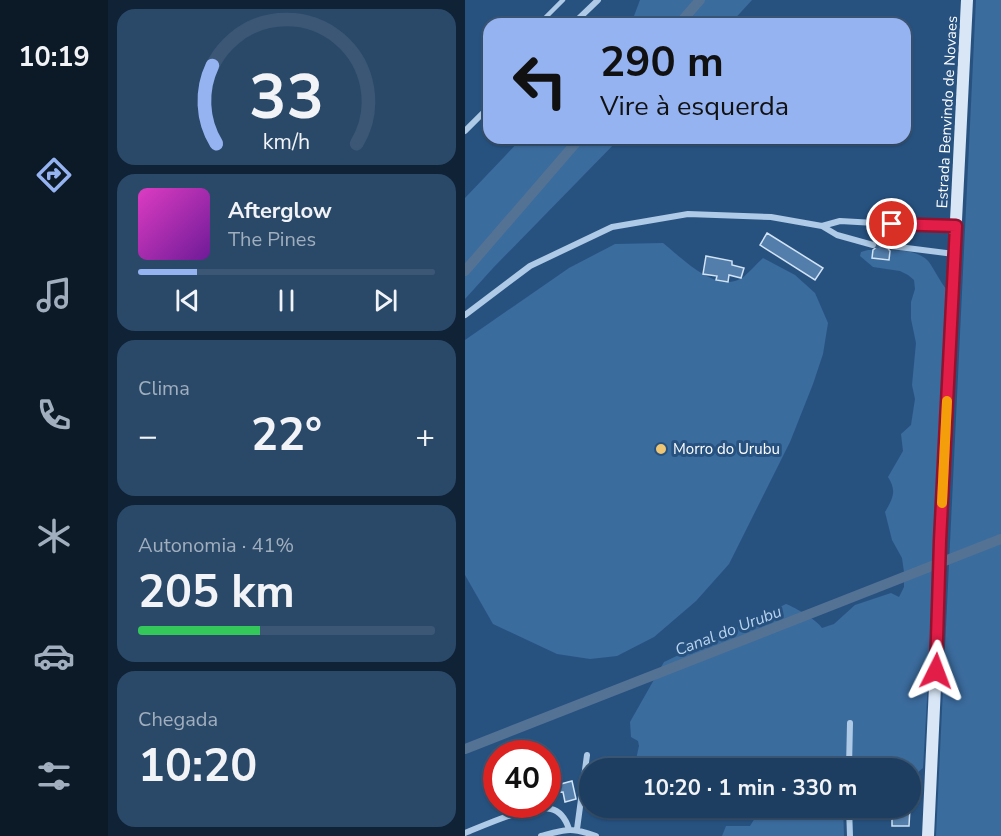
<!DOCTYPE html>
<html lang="pt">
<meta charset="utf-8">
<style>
body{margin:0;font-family:"Nunito Sans",sans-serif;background:#2a4969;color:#f1f3f6;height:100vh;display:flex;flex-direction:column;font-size:22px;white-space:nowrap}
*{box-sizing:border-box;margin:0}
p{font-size:20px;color:#a0aebd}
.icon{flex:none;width:33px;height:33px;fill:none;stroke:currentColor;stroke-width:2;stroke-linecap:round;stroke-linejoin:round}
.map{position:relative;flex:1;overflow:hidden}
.sheet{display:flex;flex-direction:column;gap:9px;padding:9px;background:#102235;width:357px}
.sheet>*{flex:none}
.banner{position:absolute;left:18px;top:18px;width:428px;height:126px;border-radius:18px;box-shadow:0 2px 4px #0004,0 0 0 2px #3b5775;background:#95b2f1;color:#111;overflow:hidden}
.speed{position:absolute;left:18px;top:740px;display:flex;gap:12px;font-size:30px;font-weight:700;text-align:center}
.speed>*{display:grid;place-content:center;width:78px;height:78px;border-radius:50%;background:#1d3e60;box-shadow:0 2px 4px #0004,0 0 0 2px #3b5775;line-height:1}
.speed .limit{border:9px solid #d22;background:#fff;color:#111}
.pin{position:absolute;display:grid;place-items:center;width:51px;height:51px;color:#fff;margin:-26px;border:3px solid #fff;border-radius:50%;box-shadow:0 2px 6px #0007}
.me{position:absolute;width:66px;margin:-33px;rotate:3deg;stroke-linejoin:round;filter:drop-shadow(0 0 4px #0008)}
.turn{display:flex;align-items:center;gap:21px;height:126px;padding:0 18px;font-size:27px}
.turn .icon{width:78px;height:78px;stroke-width:2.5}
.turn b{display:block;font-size:42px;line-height:51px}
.big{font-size:45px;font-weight:700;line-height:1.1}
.sheet .card{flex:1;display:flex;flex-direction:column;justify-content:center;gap:9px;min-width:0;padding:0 21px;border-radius:18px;background:#2a4969}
.sheet .dial{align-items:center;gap:0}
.dial svg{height:156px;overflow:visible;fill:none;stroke:#3b5775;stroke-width:7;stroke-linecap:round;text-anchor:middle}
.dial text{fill:#f1f3f6;stroke:none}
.song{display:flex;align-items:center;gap:18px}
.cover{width:72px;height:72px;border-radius:9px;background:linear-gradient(135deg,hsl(310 70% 55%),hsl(280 70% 35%))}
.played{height:6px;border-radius:3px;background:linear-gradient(90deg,#95b2f1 20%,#3b5775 20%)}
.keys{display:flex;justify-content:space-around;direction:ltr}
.heat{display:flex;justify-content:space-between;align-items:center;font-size:33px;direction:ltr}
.charge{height:9px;border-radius:4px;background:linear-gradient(90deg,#34c759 41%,#3b5775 0)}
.trip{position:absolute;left:114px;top:758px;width:342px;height:60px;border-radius:30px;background:#1d3e60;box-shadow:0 2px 4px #0004,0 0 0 2px #3b5775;font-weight:700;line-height:60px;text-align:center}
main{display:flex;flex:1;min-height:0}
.menu{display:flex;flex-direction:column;width:108px;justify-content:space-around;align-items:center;background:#0c1926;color:#a0aebd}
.menu .icon{width:42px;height:42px}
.menu .active{color:#95b2f1}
.menu b{font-size:27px;color:#f1f3f6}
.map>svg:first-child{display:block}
</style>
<main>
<nav class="menu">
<b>10:19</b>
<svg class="icon active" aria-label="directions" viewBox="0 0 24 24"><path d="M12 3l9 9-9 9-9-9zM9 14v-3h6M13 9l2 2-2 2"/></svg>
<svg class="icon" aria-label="music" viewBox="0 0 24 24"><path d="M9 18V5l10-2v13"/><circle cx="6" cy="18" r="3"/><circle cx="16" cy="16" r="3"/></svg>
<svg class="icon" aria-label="phone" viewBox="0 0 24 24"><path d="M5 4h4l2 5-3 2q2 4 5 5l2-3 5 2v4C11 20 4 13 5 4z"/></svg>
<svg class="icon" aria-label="climate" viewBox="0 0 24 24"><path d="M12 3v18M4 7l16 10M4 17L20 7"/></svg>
<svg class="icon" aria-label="car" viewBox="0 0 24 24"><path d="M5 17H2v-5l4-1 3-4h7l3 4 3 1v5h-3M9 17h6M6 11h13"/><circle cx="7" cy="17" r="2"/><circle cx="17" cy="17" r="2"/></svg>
<svg class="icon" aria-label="filters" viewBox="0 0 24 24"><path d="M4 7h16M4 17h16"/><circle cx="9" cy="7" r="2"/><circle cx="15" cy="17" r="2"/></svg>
</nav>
<section class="sheet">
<div class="card dial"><svg viewBox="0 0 100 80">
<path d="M14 69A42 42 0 1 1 86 69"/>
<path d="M14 69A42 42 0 0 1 12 29" stroke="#95b2f1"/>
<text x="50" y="56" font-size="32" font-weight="700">33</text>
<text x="50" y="72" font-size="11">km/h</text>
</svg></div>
<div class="card">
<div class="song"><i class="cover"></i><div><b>Afterglow</b><p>The Pines</p></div></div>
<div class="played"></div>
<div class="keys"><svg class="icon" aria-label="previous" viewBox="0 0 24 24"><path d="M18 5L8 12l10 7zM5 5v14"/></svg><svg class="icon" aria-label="pause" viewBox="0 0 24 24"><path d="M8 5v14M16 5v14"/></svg><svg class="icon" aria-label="next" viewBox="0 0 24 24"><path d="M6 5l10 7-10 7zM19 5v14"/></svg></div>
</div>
<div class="card"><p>Clima</p>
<div class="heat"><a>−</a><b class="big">22°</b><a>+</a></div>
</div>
<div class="card"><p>Autonomia · 41%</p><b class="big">205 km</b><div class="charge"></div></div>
<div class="card"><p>Chegada</p><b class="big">10:20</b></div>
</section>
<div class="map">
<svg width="536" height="836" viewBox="0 0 536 836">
<rect width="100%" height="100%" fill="#275280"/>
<!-- green -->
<path fill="#3b6c9e" d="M175 0H287L265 24H166Z
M511 0H536V836H471Z
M57 138H155L28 268 0 299V198Z
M198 243C217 258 251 294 277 278 284 273 291 264 298 258L330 275 350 293 363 323 358 354 348 384 325 442 264 564 231 601 189 637 152 656 125 659 92 654 28 624 0 575V340L104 268 150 244Z
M403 250C422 251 455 246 466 265 471 273 475 281 481 289 472 449 468 609 458 768L446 778V768H402L399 766 389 768H169L174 746 173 741 166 737 165 722 199 662 321 604C331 608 352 620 357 628L369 624 390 605 426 593 434 597 439 587V572L437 558 427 540 420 512C428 498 432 491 423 477L438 451 436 434 446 425 450 399 447 385 451 343 446 319V302L450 289 449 280 443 275 435 271 408 267 395 256 396 252Z
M289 807H378L379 836H257L261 826H285L290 818Z"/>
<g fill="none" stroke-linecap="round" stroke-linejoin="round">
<!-- canal -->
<path stroke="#547394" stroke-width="10" d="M214 24 235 0
M0 271 115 138
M0 749 536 539"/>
</g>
<!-- building -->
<path fill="#537eab" stroke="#d1e3f5" stroke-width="1.5" d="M411 214 428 215V218L422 222 423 226 427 228 426 241 422 242 421 246 425 251 424 260 407 258 408 250 413 246 412 242 409 240 410 228 415 224 414 220 411 218Z
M302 233 358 268 350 280 295 245Z
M241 256 267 261V265L279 268 276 278 264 275 263 282 251 280 252 276 238 274Z
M82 756H87L92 785 107 781 111 799 100 802 98 792 82 793Z
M427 807H445L444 826H427Z"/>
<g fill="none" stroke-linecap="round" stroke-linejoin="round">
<!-- street-tunnel -->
<path stroke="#476c93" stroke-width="6" stroke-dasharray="6 3" stroke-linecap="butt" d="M410 223H427
M408 245 426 246"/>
<!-- lane -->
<path stroke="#aecae6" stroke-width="4.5" d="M74 24 98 0"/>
<!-- street -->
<path stroke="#aecae6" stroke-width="6" d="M108 24 133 0
M0 131 24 107
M427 223 491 227
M357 226 375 221 410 223
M426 246 489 254
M0 315 65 266 147 227 223 214 306 217 357 226 372 235 408 245
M384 768 385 723
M384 807 385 836
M112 829 122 755
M0 833C20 825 65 804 86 809 95 811 101 820 104 829
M76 836C102 829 106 827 131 836"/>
<!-- secondary -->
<path stroke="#d8e6f6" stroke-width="12" d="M463 836 474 601 475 541 502 0"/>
</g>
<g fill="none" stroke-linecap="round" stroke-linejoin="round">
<!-- route casing -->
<g stroke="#92132f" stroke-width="15">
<path id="route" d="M427 224 491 226 475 541 471 671"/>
</g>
<!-- route -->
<use href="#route" stroke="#e11d48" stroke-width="10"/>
<!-- slow -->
<path stroke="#f59e0b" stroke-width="10" d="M477 503 482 401"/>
</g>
<!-- markers -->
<circle fill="#eec674" stroke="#275280" stroke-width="2" cx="196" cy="449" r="6"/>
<g text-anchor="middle" stroke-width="6" stroke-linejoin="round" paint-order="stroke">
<!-- street labels -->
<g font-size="15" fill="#fff" stroke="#275280">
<text transform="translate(482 112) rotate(-87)" y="5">Estrada Benvindo de Novaes</text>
</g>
<!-- poi labels -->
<g font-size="15" fill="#fff" stroke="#275280" text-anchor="start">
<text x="208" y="454">Morro do Urubu</text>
</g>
<!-- water labels -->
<g font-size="16" font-style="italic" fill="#b9d4ee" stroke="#275280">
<text transform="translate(263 630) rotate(-21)" y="6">Canal do Urubu</text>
</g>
</g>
</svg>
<div class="speed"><div class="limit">40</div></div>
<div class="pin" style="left:427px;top:224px;background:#d93025"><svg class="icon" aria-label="arrive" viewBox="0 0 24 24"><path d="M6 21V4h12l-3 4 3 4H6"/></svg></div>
<svg class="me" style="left:471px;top:671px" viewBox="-20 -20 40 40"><path d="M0-17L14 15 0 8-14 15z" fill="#e11d48" stroke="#fff" stroke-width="4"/></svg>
<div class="trip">10:20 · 1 min · 330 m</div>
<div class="banner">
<div class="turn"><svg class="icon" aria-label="left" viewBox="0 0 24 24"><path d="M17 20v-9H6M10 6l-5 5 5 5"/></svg><div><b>290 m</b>Vire à esquerda</div></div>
</div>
</div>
</main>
